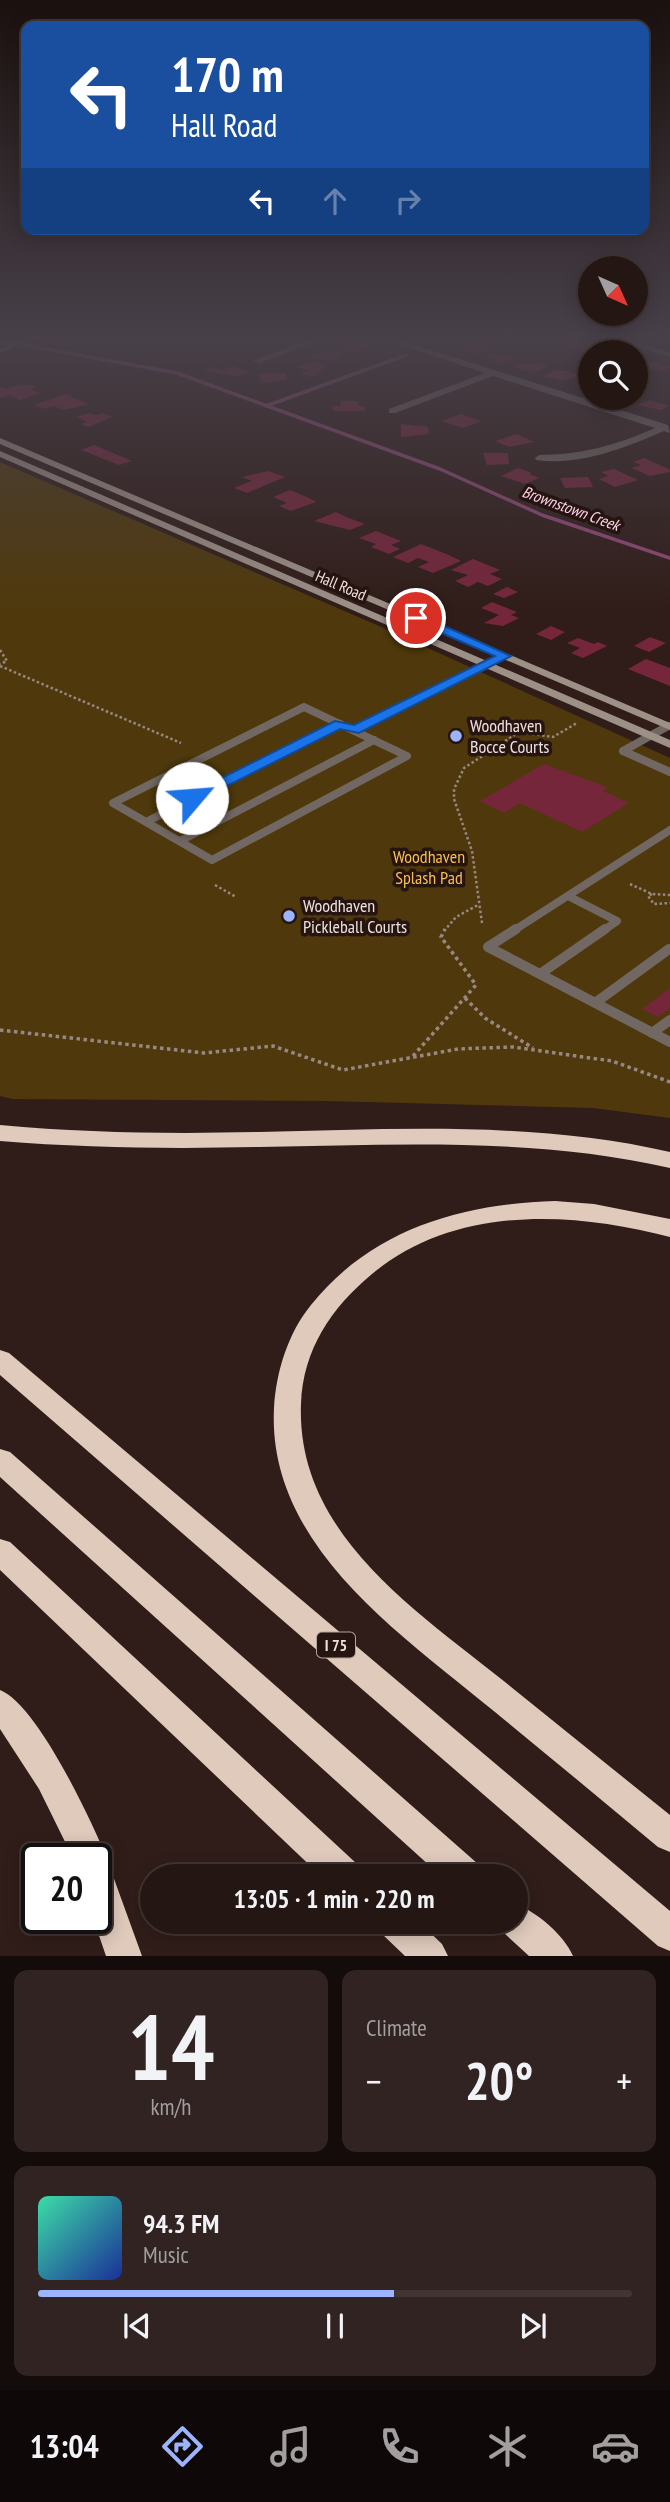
<!DOCTYPE html>
<meta charset="utf-8">
<style>
body{margin:0;font-family:"PT Sans Narrow",sans-serif;background:#302321;color:#f1f3f6;height:100vh;display:flex;flex-direction:column;font-size:26px;white-space:nowrap}
*{box-sizing:border-box;margin:0}
p{font-size:23px;color:#a39fa0}
.icon{flex:none;width:38px;height:38px;fill:none;stroke:currentColor;stroke-width:2;stroke-linecap:round;stroke-linejoin:round}
.map{position:relative;height:1956px;overflow:hidden}
.sheet{display:flex;flex-direction:column;gap:14px;padding:14px;background:#140c0a;flex:1}
.sheet>*{flex:none}
.hud{position:absolute;left:21px;top:21px;width:628px;height:214px;border-radius:14px;box-shadow:0 4px 18px #0003,0 0 0 2px #413533;background:#1a4fa0;color:#fff;overflow:hidden}
.needle{width:46px;rotate:135deg}
.buttons{position:absolute;left:578px;top:256px;display:grid;gap:14px}
.buttons a{display:grid;place-items:center;width:70px;height:70px;border-radius:50%;background:#241613;box-shadow:0 4px 18px #0003,0 0 0 2px #413533;font-size:35px}
.speed{position:absolute;left:21px;top:1843px;display:flex;gap:14px;font-size:35px;font-weight:700;text-align:center}
.speed>*{display:grid;place-content:center;width:91px;height:91px;border-radius:50%;background:#241613;box-shadow:0 4px 18px #0003,0 0 0 2px #413533;line-height:1}
.speed .limit{border:4px solid #111;border-radius:10px;background:#fff;color:#111}
.pin{position:absolute;display:grid;place-items:center;width:60px;height:60px;color:#fff;margin:-30px;border:4px solid #fff;border-radius:50%;box-shadow:0 2px 7px #0007}
.me{position:absolute;width:77px;margin:-38px;rotate:63deg;stroke-linejoin:round;filter:drop-shadow(0 0 5px #0008)}
.turn{display:flex;align-items:center;gap:24px;height:147px;padding:0 35px;font-size:32px}
.turn .icon{width:91px;height:91px;stroke-width:2.5}
.turn b{display:block;font-size:49px;line-height:60px}
.lanes{display:flex;align-items:center;height:66px;padding:0 35px;background:#0003;justify-content:center;gap:35px;direction:ltr}
.lanes .off{opacity:.35}
.big{font-size:52px;font-weight:700;line-height:1.1}
.sheet .widget{flex:1;display:flex;flex-direction:column;justify-content:center;gap:10px;min-width:0;padding:0 24px;border-radius:14px;background:#302321}
.sheet .dial{align-items:center;gap:0}
.dial b{font-size:91px;line-height:1}
.song{display:flex;align-items:center;gap:21px}
.cover{width:84px;height:84px;border-radius:10px;background:linear-gradient(135deg,hsl(160 70% 55%),hsl(230 70% 35%))}
.played{height:7px;border-radius:4px;background:linear-gradient(90deg,#9cb4fd 60%,#413533 60%)}
.keys{display:flex;justify-content:space-around;direction:ltr}
.heat{display:flex;justify-content:space-between;align-items:center;font-size:38px;direction:ltr}
.sheet .tiles{flex:1;display:grid;gap:14px;grid-template-columns:1fr 1fr}
.widget:last-child{grid-column:span 2}
.trip{position:absolute;left:140px;top:1864px;width:388px;height:70px;border-radius:35px;background:#241613;box-shadow:0 4px 18px #0003,0 0 0 2px #413533;font-weight:700;line-height:70px;text-align:center}
.dock{display:flex;height:112px;justify-content:space-around;align-items:center;background:#0e0908;color:#a39fa0}
.dock .icon{width:49px;height:49px}
.dock .current{color:#9cb4fd}
.dock b{font-size:32px;color:#f1f3f6}
.map>svg:first-child{display:block}
</style>
<div class="map">
<svg width="670" height="1956" viewBox="0 0 670 1956">
<rect width="100%" height="100%" fill="#301d19"/>
<!-- green -->
<path fill="#4f390c" d="M0 462 386 629 670 758V1118L593 1108 328 1101 13 1099 0 1096Z"/>
<g fill="none" stroke-linecap="round" stroke-linejoin="round">
<!-- stream -->
<path stroke="#904976" stroke-width="3.5" d="M0 343H12
M24 345 177 373 440 469 542 515 670 558
M266 406 406 355"/>
</g>
<!-- building -->
<path fill="#75263b" d="M567 337 584 342 575 346 554 342Z
M355 341 365 344 373 347 351 352 338 348Z
M470 342 490 348 474 354 458 347Z
M591 344 600 347 610 352 590 354 577 350Z
M332 350 342 354 331 361 312 356Z
M493 353 504 356 517 358 503 363 484 357Z
M651 361 670 367V368L662 371 638 367Z
M316 362 327 366 319 369 324 370 316 373 320 374 311 377 301 374 309 371 297 367Z
M522 364H539L548 367 534 373 513 367Z
M234 366 249 372 238 376 203 371 213 367 222 370Z
M554 371H567L580 375 565 381 542 376Z
M259 373H286L287 380 261 383Z
M19 385H31L37 387 30 389 40 393 20 400 9 395 0 398V387L7 389Z
M65 394 89 404 65 410 53 406 44 409 34 405Z
M649 400 669 406 660 410 637 405Z
M340 401H357L359 406H364L365 411H333L332 406H341Z
M89 413 96 415 103 413 112 417 89 427 81 424 87 422 76 417Z
M461 414 481 421 463 428 441 421Z
M401 424 428 427 429 434 401 437Z
M517 434 534 442 509 447 495 441Z
M94 445 132 461 119 465 81 450Z
M483 453H508L509 464 487 465Z
M644 458 669 469 670 472 650 476 632 468 641 465 633 462Z
M518 468 532 473 529 474 539 478 525 484 501 476Z
M614 469 638 480 615 487 599 479 608 476 601 472Z
M268 471 285 477 247 493 234 488 252 481 242 477Z
M588 477 593 487 565 488 560 478Z
M290 490 307 497 316 502 291 511 279 506 287 503 273 497Z
M336 512 346 517 365 524 350 530 314 521Z
M376 531 401 541 391 545 400 549 389 554 371 547 376 544 359 538Z
M421 544 449 555 461 561 433 573 418 567 429 562 418 558 408 563 393 557Z
M473 559 500 570 490 574 502 579 488 586 478 582 468 587 455 581 468 575 451 570Z
M507 587 518 592 504 598 493 594Z
M492 602 517 612 511 615 519 618 503 626 484 623 499 615 481 608Z
M551 626 565 632 551 640 536 634Z
M650 637 666 643 649 652 634 646Z
M578 638 594 644 598 642 607 646 583 658 571 653 580 648 567 643Z
M646 659 670 668V686L628 669Z
M544 764 604 786 608 788 603 791 629 803 582 832 520 803 504 813 480 801Z
M670 988V1008L658 1017 642 1009Z"/>
<g fill="none" stroke-linecap="round" stroke-linejoin="round">
<!-- path-far1 -->
<path stroke="#978884" stroke-width="2.5" stroke-dasharray="2.5 2.5" stroke-linecap="butt" d="M0 650 7 661 0 664
M0 666 181 743
M630 884 652 894 670 895
M215 885 236 897
M652 894 648 896 654 904 670 903
M482 923 472 851 454 799V789L464 768 519 732 553 737 577 723
M444 931 456 917 478 905"/>
<!-- path -->
<path stroke="#978884" stroke-width="3.5" stroke-dasharray="3.5 3.5" stroke-linecap="butt" d="M465 998 485 1018 533 1048
M0 1030 204 1053 273 1046 343 1070 458 1049 513 1047 612 1061 670 1082
M413 1056 476 985 441 937 445 929"/>
<!-- lane-far1 -->
<path stroke="#716863" stroke-width="8" d="M304 707 407 756 212 860 113 803Z
M354 730 487 665
M623 751 670 772
M623 751 668 726
M146 822 340 724
M180 841 374 740
M568 896 617 921 603 931
M513 931 670 830"/>
<!-- lane -->
<path stroke="#716863" stroke-width="10" d="M516 929 488 947 670 1042
M540 974 605 929
M595 1003 669 949
M652 1033 670 1020"/>
<!-- street -->
<path fill="#716863" fill-rule="evenodd" d="M32 336H45L0 353V348Z
M317 336H330L260 363 253 361Z
M374 336H387L668 425 670 433 664 431C625 448 579 466 536 460L535 458 539 455C580 455 617 445 655 428L493 376 395 413H389V409L485 373Z
M602 336H616L670 352V357Z"/>
<!-- secondary -->
<path fill="#9d9087" fill-rule="evenodd" d="M0 438 670 723V730L0 444Z
M0 451 670 740V748L0 457Z"/>
<!-- highway -->
<path fill="#dfcabc" fill-rule="evenodd" d="M0 1125C86 1133 172 1134 259 1132 396 1129 535 1121 670 1152V1168C535 1137 396 1145 259 1147 172 1149 86 1148 0 1141Z
M555 1201 594 1204 670 1219V1237C572 1211 455 1205 372 1274 331 1308 303 1350 301 1404 296 1533 415 1610 505 1682 560 1726 615 1771 670 1815V1852L658 1847C604 1802 550 1757 495 1712 401 1634 267 1546 274 1408 276 1372 288 1333 311 1305 372 1229 461 1204 555 1201Z
M0 1350 9 1353 670 1911V1951L658 1946 0 1375Z
M0 1449 10 1452 478 1864 483 1876H441L0 1477Z
M0 1539 10 1542 357 1864 362 1876H321L0 1570Z
M0 1690C37 1704 91 1820 107 1858L105 1863 113 1876 142 1956H106L93 1918H96V1858H73L39 1789 0 1729Z
M516 1904C538 1913 564 1935 573 1956H529L504 1933 499 1922H516Z
M377 1922H419L442 1944 448 1956H405L382 1934Z"/>
</g>
<!-- sky -->
<linearGradient id="sky" x2="0" y2="1"><stop stop-color="#1a100e"/><stop offset="0.55" stop-color="#484049"/><stop offset="1" stop-color="#484049" stop-opacity="0"/></linearGradient>
<rect width="670" height="610" fill="url(#sky)"/>
<!-- route -->
<path fill="#1a73e8" stroke="#114b97" stroke-width="2" d="M411 615H420L511 656 359 733 340 729 197 801H188V795L335 721 354 725 495 656 411 620Z"/>
<!-- markers -->
<g fill="#9cb4fd" stroke="#261410" stroke-width="2.5">
<circle cx="456" cy="736" r="7"/>
<circle cx="289" cy="916" r="7"/>
</g>
<g text-anchor="middle" stroke-width="7" stroke-linejoin="round" paint-order="stroke">
<!-- far-water labels -->
<g font-size="16" font-style="italic" fill="#fbd1e9" stroke="#261410">
<text transform="translate(571 508) rotate(20)" y="6">Brownstown Creek</text>
</g>
<!-- far-street labels -->
<g font-size="16" fill="#eee1de" stroke="#261410">
<text transform="translate(341 585) rotate(23)" y="6">Hall Road</text>
</g>
<!-- shield labels -->
<rect fill="#261410" stroke="#b2a4a0" stroke-width="2" x="317" y="1632.5" width="38" height="25" rx="5"/>
<g font-size="16" font-weight="bold" fill="#eee1de">
<text x="336" y="1651">I 75</text>
</g>
<!-- poi labels -->
<g font-size="18" fill="#eee1de" stroke="#261410" text-anchor="start">
<text x="470" y="732">Woodhaven<tspan x="470" dy="21">Bocce Courts</tspan></text>
<text x="303" y="912">Woodhaven<tspan x="303" dy="21">Pickleball Courts</tspan></text>
</g>
<!-- park labels -->
<g font-size="18" fill="#f8bf50" stroke="#261410">
<text x="429" y="863">Woodhaven<tspan x="429" dy="21">Splash Pad</tspan></text>
</g>
</g>
</svg>
<div class="buttons">
<a><svg class="needle" viewBox="-14 -14 28 28"><path d="M0-13l5 13h-10z" fill="#e53935"/><path d="M0 13l5-13h-10z" fill="#a39fa0"/></svg></a>
<a><svg class="icon" aria-label="search" viewBox="0 0 24 24"><circle cx="10" cy="10" r="6"/><path d="M15 15l6 6"/></svg></a>
</div>
<div class="speed"><div class="limit">20</div></div>
<div class="pin" style="left:416px;top:618px;background:#d93025"><svg class="icon" aria-label="arrive" viewBox="0 0 24 24"><path d="M6 21V4h12l-3 4 3 4H6"/></svg></div>
<svg class="me" style="left:192px;top:798px" viewBox="-20 -20 40 40"><circle r="19" fill="#fff"/><path d="M0-13L10 11 0 6-10 11z" fill="#1a73e8"/></svg>
<div class="trip">13:05 · 1 min · 220 m</div>
<div class="hud">
<div class="turn"><svg class="icon" aria-label="left" viewBox="0 0 24 24"><path d="M17 20v-9H6M10 6l-5 5 5 5"/></svg><div><b>170 m</b>Hall Road</div></div>
<div class="lanes"><svg class="icon" aria-label="left" viewBox="0 0 24 24"><path d="M17 20v-9H6M10 6l-5 5 5 5"/></svg><svg class="icon off" aria-label="ahead" viewBox="0 0 24 24"><path d="M12 20V5M6 11l6-6 6 6"/></svg><svg class="icon off" aria-label="right" viewBox="0 0 24 24"><path d="M7 20v-9h11M14 6l5 5-5 5"/></svg></div>
</div>
</div>
<section class="sheet">
<div class="tiles">
<div class="widget dial"><b>14</b><p>km/h</p></div>
<div class="widget"><p>Climate</p>
<div class="heat"><a>−</a><b class="big">20°</b><a>+</a></div>
</div>
<div class="widget">
<div class="song"><i class="cover"></i><div><b>94.3 FM</b><p>Music</p></div></div>
<div class="played"></div>
<div class="keys"><svg class="icon" aria-label="previous" viewBox="0 0 24 24"><path d="M18 5L8 12l10 7zM5 5v14"/></svg><svg class="icon" aria-label="pause" viewBox="0 0 24 24"><path d="M8 5v14M16 5v14"/></svg><svg class="icon" aria-label="next" viewBox="0 0 24 24"><path d="M6 5l10 7-10 7zM19 5v14"/></svg></div>
</div>
</div>
</section>
<nav class="dock">
<b>13:04</b>
<svg class="icon current" aria-label="directions" viewBox="0 0 24 24"><path d="M12 3l9 9-9 9-9-9zM9 14v-3h6M13 9l2 2-2 2"/></svg>
<svg class="icon" aria-label="music" viewBox="0 0 24 24"><path d="M9 18V5l10-2v13"/><circle cx="6" cy="18" r="3"/><circle cx="16" cy="16" r="3"/></svg>
<svg class="icon" aria-label="phone" viewBox="0 0 24 24"><path d="M5 4h4l2 5-3 2q2 4 5 5l2-3 5 2v4C11 20 4 13 5 4z"/></svg>
<svg class="icon" aria-label="climate" viewBox="0 0 24 24"><path d="M12 3v18M4 7l16 10M4 17L20 7"/></svg>
<svg class="icon" aria-label="car" viewBox="0 0 24 24"><path d="M5 17H2v-5l4-1 3-4h7l3 4 3 1v5h-3M9 17h6M6 11h13"/><circle cx="7" cy="17" r="2"/><circle cx="17" cy="17" r="2"/></svg>
</nav>
